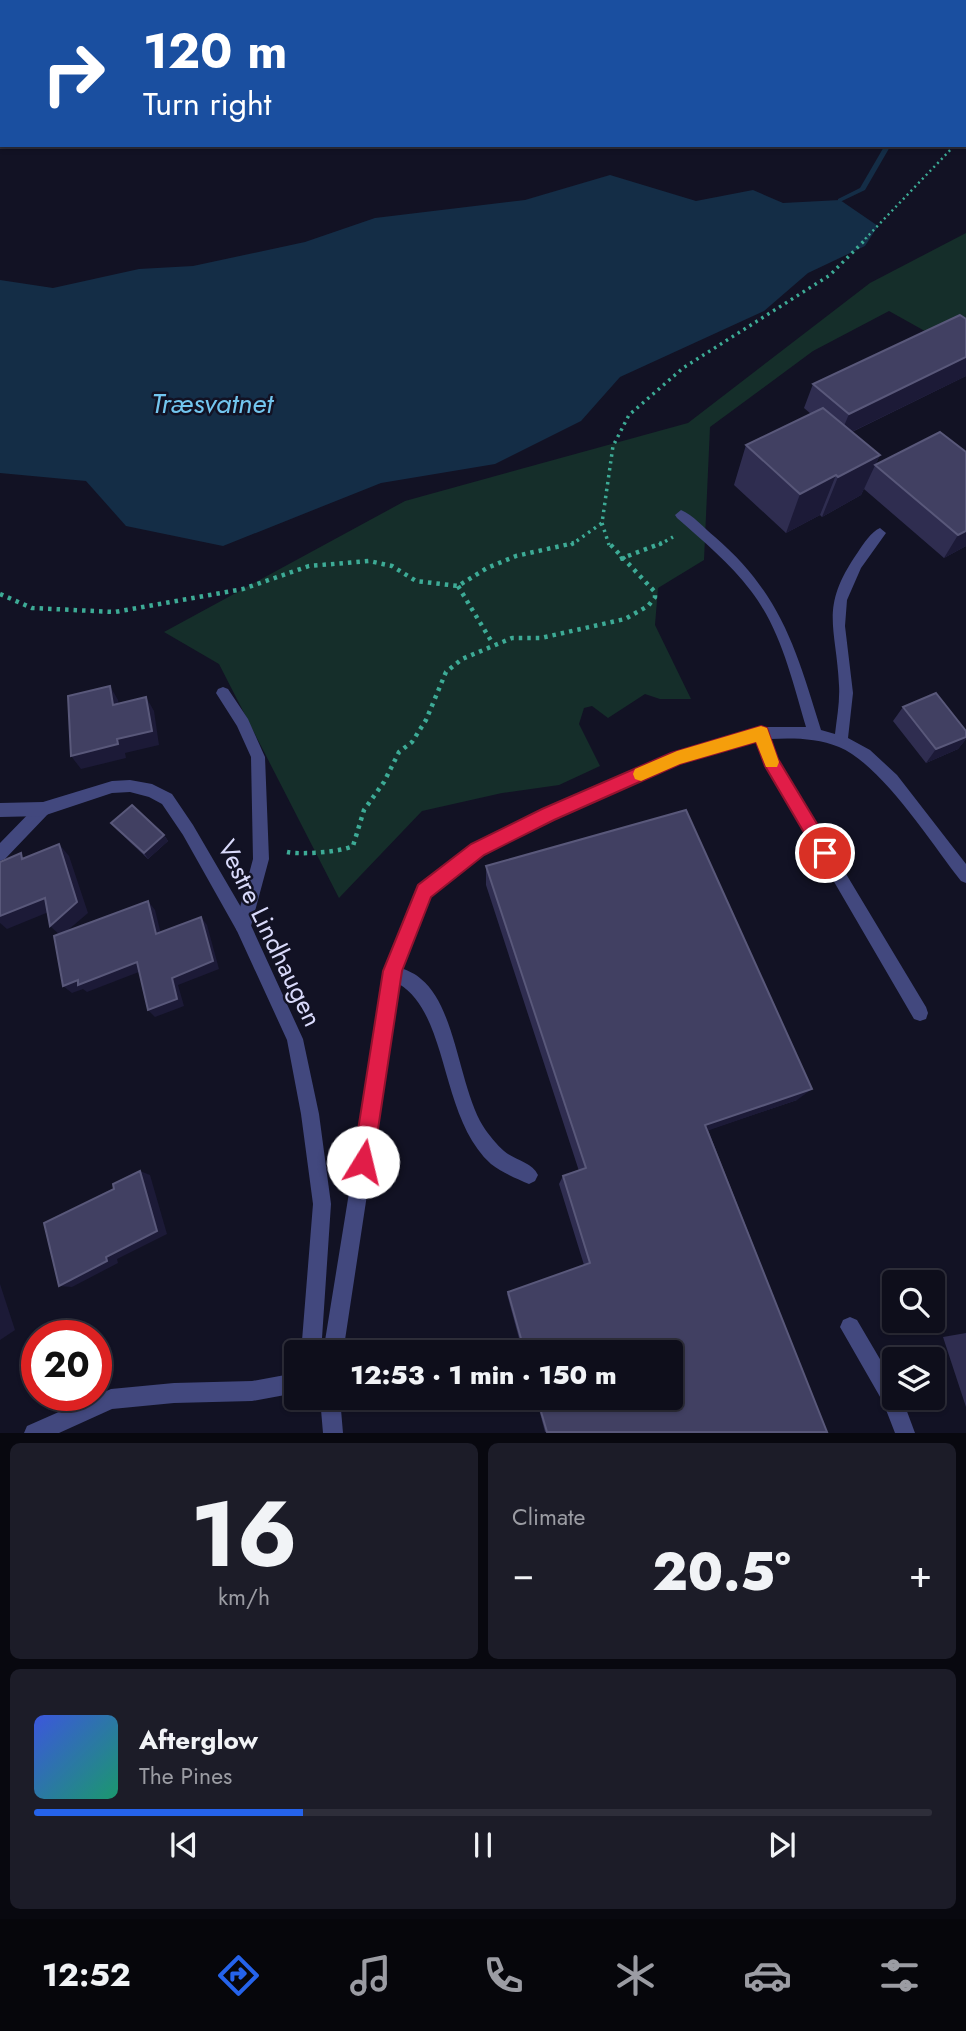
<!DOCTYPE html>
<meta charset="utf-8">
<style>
body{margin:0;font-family:Jost,sans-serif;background:#1c1c28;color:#f1f3f6;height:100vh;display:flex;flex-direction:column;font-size:26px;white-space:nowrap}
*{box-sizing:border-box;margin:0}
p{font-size:23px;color:#9b9ca3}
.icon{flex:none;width:38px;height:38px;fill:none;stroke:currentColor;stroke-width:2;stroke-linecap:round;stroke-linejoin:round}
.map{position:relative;height:1433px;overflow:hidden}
.side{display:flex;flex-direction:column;gap:10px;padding:10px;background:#08080f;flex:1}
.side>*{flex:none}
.top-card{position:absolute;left:0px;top:0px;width:966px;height:147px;box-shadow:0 2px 5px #0004,0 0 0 2px #2e2e3a;background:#1a4fa0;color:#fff;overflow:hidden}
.controls{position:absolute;left:882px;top:1270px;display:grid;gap:14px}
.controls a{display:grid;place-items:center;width:63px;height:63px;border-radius:7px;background:#0e0e1b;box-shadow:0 2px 5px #0004,0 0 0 2px #2e2e3a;font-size:35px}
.speed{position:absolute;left:21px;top:1320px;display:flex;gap:14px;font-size:35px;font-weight:700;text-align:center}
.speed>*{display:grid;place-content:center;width:91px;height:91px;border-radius:50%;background:#0e0e1b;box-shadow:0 2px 5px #0004,0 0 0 2px #2e2e3a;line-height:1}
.speed .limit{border:10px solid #d22;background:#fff;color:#111}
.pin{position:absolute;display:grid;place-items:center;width:60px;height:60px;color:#fff;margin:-30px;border:4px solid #fff;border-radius:50%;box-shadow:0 2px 7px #0007}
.me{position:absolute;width:77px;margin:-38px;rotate:9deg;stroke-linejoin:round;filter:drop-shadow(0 0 5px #0008)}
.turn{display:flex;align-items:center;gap:24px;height:147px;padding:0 28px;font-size:32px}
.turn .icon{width:91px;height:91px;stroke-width:2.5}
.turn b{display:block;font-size:49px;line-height:60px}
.big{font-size:52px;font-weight:800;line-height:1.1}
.side .card{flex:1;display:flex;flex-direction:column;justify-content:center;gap:10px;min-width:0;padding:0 24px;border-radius:10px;background:#1c1c28}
.side .dial{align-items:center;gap:0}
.dial b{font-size:91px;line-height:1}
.song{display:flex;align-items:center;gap:21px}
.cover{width:84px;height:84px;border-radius:10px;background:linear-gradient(135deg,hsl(230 70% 55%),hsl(160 70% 35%))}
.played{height:7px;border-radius:4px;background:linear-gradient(90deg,#2563eb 30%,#2e2e3a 30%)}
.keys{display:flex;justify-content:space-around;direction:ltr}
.heat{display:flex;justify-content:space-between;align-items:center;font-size:38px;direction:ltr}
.side .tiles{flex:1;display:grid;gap:10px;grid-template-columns:1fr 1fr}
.card:last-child{grid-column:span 2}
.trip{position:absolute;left:284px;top:1340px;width:399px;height:70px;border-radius:7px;background:#0e0e1b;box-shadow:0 2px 5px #0004,0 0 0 2px #2e2e3a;font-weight:800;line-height:70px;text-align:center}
.tabs{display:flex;height:112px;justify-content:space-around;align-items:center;background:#06060b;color:#9b9ca3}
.tabs .icon{width:49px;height:49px}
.tabs .current{color:#2563eb}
.tabs b{font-size:32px;color:#f1f3f6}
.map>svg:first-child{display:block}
</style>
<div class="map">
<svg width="966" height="1433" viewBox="0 0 966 1433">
<rect width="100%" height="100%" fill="#121224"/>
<!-- green -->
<path fill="#152e2a" d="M966 233V354L889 311 813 351 710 427 704 560 658 588 655 625 691 699H660L645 694 608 718 592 706 584 708 579 724 600 766 559 785 502 793 422 811 339 898 219 664 164 632 405 501 688 423 870 283Z"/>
<!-- water -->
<path fill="#142d46" d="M610 175 696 201 753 190 783 203 840 200 878 226 865 246 808 273 764 311 620 377 581 421 495 464 381 483 223 546 126 526 86 481 0 473V280L53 288 139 269 193 266 305 242 375 218 525 200Z"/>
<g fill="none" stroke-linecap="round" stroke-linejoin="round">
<!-- stream -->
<path fill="#142d46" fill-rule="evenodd" d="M964 93H966V97H964Z
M885 145H891L865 190 842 201H838V199L860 188Z"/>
<!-- path-far2 -->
<path stroke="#3dab96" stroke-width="2.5" stroke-dasharray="2 3.5" stroke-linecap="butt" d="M457 0 470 2
M910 0 913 2
M96 2 106 0
M497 2 507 0
M964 134 966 132
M865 239 955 145"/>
<!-- path-far1 -->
<path stroke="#3dab96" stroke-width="3.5" stroke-dasharray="2.5 4.5" stroke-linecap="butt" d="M602 523 609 545
M571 545 602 523 613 446 629 415 683 368 830 275 867 238
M659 545 673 537"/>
<!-- path -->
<path stroke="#3dab96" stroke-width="4.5" stroke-dasharray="3.5 5" stroke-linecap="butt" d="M620 559 662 543
M458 586 493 644
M0 594 32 608 115 612 243 589 309 566 369 561 392 566 416 581 458 586 487 568 516 556 574 543
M287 852C301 855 341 852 353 846L364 810 384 782 399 752 412 742 426 720 446 672 462 659 512 638H541L625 619 648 606 655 597V592L609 543"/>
<!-- lane -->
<path fill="#42487e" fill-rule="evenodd" d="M681 510C693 515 704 528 715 537 781 594 796 649 821 730L835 734C837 717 840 701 839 685 836 625 819 608 858 552 864 543 871 532 880 528L886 533 861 568 847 600 845 626 853 693 848 738 870 750 897 775 966 864V883L961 881C931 843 882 765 839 747 817 738 793 738 770 739L777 759 926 1007 928 1013 926 1019 920 1021 914 1019 766 765 757 740 680 763 553 819 483 855 430 896 402 968C408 971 416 974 421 979 456 1007 459 1087 483 1126 488 1134 497 1145 504 1151 514 1160 532 1162 538 1175L535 1181 529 1184C517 1179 501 1172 491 1164 439 1117 450 1015 399 984L343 1353H323L385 971 419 886 473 845 543 809 672 754 761 727H806C792 680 781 630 751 591 730 563 703 541 677 518L675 515Z
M223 687 228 689 248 719 265 757 269 859 251 926 249 931 243 934 237 931 235 926 253 859 251 757 237 726 216 693 218 689Z
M43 802 48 804 50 809 48 814 5 859 0 861V843L38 804Z
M850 1317 857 1320 894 1383V1398H902L915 1433H895L883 1402 840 1327 843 1320Z
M296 1373V1393L252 1401 174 1403 112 1409 59 1433H24L27 1426 111 1389 174 1383 252 1381Z"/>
<!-- street -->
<path fill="#42487e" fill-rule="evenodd" d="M130 780 152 784 172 794 193 825 249 921 303 1039 319 1114 331 1204 321 1353H301L313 1204 301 1114 287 1040 237 931 183 835 162 804 149 797 130 792 112 793 43 816 0 817V803L43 802 112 781Z
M320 1398H340L343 1433H323Z"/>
</g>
<!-- wall -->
<path fill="#2f2d50" d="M966 376 852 432 880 455 861 495 822 517 820 515 786 533 734 485 746 445 811 414 804 408 813 384Z
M940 432 966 546 944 558 864 489 875 465Z
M903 707 966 731V739L958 749 926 763 893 721Z
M111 823 164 835 168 841 148 859 116 829Z
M486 866 797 1100 708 1130 827 1432H545L536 1398H670V1353H523L507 1294 508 1292 584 1265 559 1184 563 1176 579 1171 486 885Z
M966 1333V1407L943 1337Z"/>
<!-- shaded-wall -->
<path fill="#1c1a37" d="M966 357V376L839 438 849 414Z
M880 455 861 495 822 517 838 477Z
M836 475 820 515 786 533 800 494Z
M966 531V546L944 558 958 535Z
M110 686 118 700 121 719 113 705Z
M146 697 154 711 159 745 125 753 126 758 81 769 71 756Z
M966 737V739L958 749 926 763 936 749Z
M164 835 168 841 148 859 144 853Z
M59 844 69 856 88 913 61 936 50 926Z
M45 898 56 909 7 929 0 923V916Z
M148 901 155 910 163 942 156 934Z
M201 917 207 925 219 969 178 985 184 1006 155 1017 148 1010 172 978Z
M137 962 144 970 87 992 83 989 72 993 63 986Z
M812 1089 797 1100 695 1135 705 1125Z
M140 1171 150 1175 167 1234 117 1259 118 1263 72 1287 59 1286 106 1257Z
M0 1284 15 1330 0 1340Z"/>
<!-- building -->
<path fill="#414062" stroke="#59587a" stroke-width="2" d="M960 315 966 319V357L849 414 813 384Z
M823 408 880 455 838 477 836 475 800 494 746 445Z
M940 432 966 452V531L958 535 875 465Z
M110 686 113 705 146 697 152 731 117 739 118 744 71 756 68 696Z
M936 693 966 731V737L936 749 903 707Z
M132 805 164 835 144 853 111 823Z
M686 810 812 1089 705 1125 827 1432H547L537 1398H670V1353H525L508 1292 590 1263 563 1176 586 1168 486 866Z
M59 844 77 902 50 926 45 898 0 916V862L21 853 22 859Z
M148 901 156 934 201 917 213 961 172 978 177 999 148 1010 137 962 78 985V980L63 986 54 936Z
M140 1171 157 1231 106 1257 107 1261 59 1286 44 1223 114 1189 113 1184Z"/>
<!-- route -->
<path fill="#e11d48" stroke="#92132f" stroke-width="2" d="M761 726 767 728 778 759 831 847 834 853 831 858 825 861 819 858 765 766 756 742 680 764 554 820 484 855 431 897 402 971 373 1162 370 1169 363 1172 356 1169 353 1162 383 971 418 885 471 844 542 809 671 753Z"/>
<!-- slow -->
<path fill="#f59e0b" d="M761 726 767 728 779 762 777 767H766L756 742 680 764 641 781 635 779 633 774 635 769 677 751Z"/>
<g text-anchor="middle" stroke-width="5" stroke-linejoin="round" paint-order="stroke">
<!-- street labels -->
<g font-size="26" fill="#d9dafb" stroke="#121224">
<text transform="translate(270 933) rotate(64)" y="9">Vestre Lindhaugen</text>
</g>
<!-- water labels -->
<g font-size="28" font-style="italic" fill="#73c6ef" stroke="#121224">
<text x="212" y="413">Træsvatnet</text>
</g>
</g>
</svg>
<div class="controls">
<a><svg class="icon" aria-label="search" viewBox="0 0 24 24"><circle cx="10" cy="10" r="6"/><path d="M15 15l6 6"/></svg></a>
<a><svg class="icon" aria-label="layers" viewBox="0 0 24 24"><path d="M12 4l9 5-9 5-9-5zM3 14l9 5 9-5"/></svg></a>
</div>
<div class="speed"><div class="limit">20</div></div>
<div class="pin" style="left:825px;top:853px;background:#d93025"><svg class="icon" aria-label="arrive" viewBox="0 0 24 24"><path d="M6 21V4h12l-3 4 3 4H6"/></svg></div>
<svg class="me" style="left:363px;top:1162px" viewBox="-20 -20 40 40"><circle r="19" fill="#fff"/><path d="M0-13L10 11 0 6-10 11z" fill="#e11d48"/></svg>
<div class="trip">12:53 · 1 min · 150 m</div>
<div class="top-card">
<div class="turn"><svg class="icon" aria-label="right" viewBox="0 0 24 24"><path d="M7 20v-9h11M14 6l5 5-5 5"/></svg><div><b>120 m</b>Turn right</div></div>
</div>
</div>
<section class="side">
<div class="tiles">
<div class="card dial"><b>16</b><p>km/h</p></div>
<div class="card"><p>Climate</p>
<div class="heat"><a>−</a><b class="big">20.5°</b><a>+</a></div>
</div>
<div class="card">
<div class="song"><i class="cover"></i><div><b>Afterglow</b><p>The Pines</p></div></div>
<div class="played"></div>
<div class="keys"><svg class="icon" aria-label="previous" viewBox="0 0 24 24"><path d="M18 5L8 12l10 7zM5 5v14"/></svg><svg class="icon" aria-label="pause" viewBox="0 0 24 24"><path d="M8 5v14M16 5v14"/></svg><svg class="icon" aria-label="next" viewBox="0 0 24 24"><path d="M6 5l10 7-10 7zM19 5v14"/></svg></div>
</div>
</div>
</section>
<nav class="tabs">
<b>12:52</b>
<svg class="icon current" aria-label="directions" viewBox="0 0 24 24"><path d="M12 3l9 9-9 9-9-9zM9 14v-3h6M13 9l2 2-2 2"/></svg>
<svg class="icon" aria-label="music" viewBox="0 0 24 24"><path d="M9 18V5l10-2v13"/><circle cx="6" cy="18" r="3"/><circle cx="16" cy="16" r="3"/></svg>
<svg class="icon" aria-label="phone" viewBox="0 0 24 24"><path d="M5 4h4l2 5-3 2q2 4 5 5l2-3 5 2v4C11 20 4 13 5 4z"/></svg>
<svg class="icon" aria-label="climate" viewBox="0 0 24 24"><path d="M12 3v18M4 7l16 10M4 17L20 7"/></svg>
<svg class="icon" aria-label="car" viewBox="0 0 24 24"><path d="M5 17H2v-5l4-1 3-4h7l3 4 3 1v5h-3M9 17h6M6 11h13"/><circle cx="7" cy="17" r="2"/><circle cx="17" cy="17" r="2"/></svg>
<svg class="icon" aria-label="filters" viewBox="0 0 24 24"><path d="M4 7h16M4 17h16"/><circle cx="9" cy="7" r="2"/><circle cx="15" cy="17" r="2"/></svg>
</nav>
